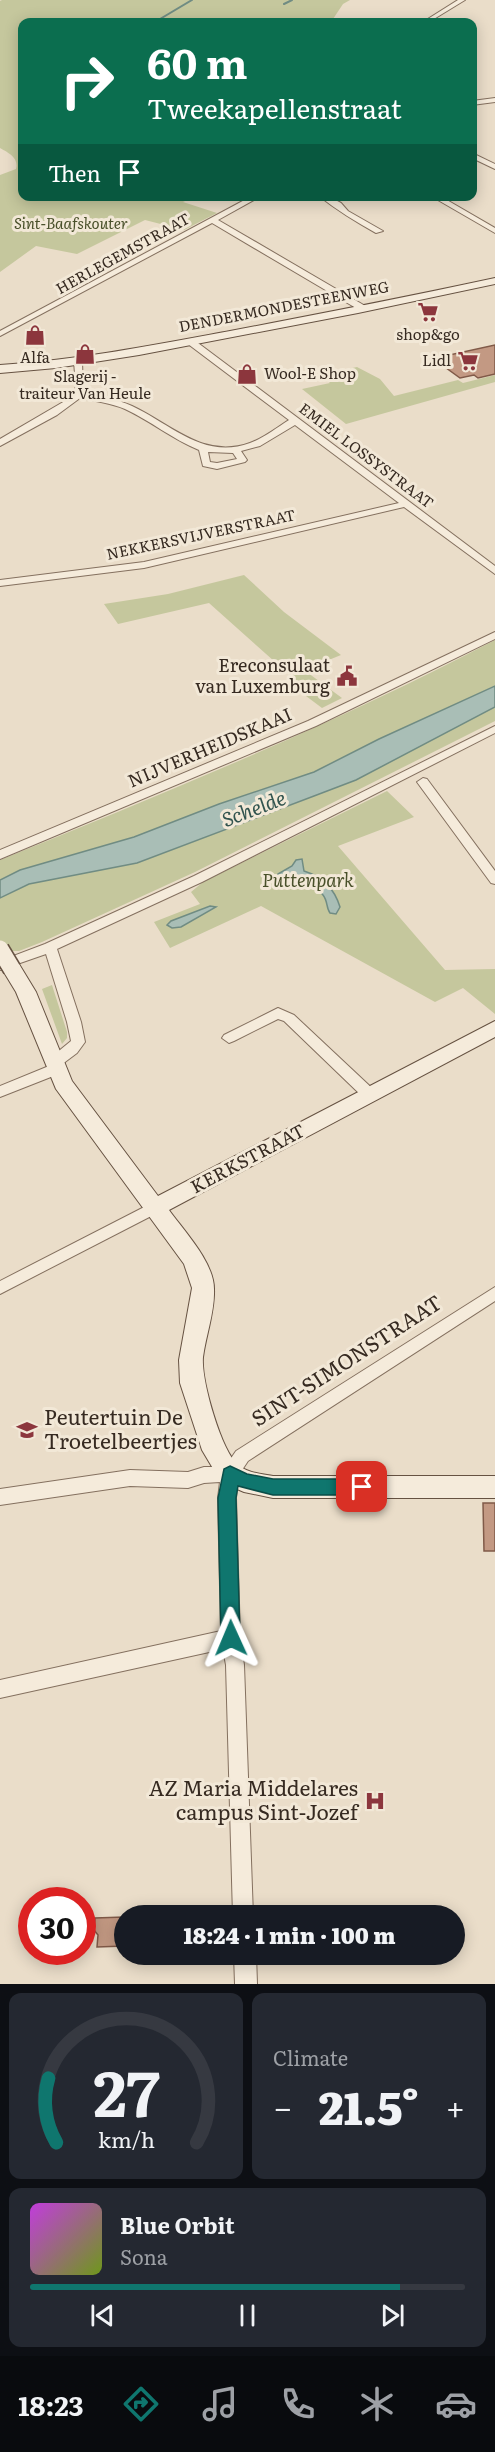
<!DOCTYPE html>
<meta charset="utf-8">
<style>
body{margin:0;font-family:Literata,serif;background:#242831;color:#f1f3f6;height:100vh;display:flex;flex-direction:column;font-size:22px;white-space:nowrap}
*{box-sizing:border-box;margin:0}
p{font-size:20px;color:#9ea1a6}
.icon{flex:none;width:33px;height:33px;fill:none;stroke:currentColor;stroke-width:2;stroke-linecap:round;stroke-linejoin:round}
.map{position:relative;height:1984px;overflow:hidden}
.side{display:flex;flex-direction:column;gap:9px;padding:9px;background:#0d0f14;flex:1}
.side>*{flex:none}
.hud{position:absolute;left:18px;top:18px;width:459px;height:183px;border-radius:12px;box-shadow:0 3px 15px #0003;background:#0b6e4f;color:#fff;overflow:hidden}
.speed{position:absolute;left:18px;top:1887px;display:flex;gap:12px;font-size:30px;font-weight:700;text-align:center}
.speed>*{display:grid;place-content:center;width:78px;height:78px;border-radius:50%;background:#171b24;box-shadow:0 3px 15px #0003;line-height:1}
.speed .limit{border:9px solid #d22;background:#fff;color:#111}
.pin{position:absolute;display:grid;place-items:center;width:51px;height:51px;color:#fff;margin:-26px;border-radius:12px;box-shadow:0 3px 9px #0006}
.me{position:absolute;width:66px;margin:-33px;rotate:359deg;stroke-linejoin:round;filter:drop-shadow(0 0 4px #0008)}
.turn{display:flex;align-items:center;gap:21px;height:126px;padding:0 30px;font-size:27px}
.turn .icon{width:78px;height:78px;stroke-width:2.5}
.turn b{display:block;font-size:42px;line-height:51px}
.then{display:flex;align-items:center;height:57px;padding:0 30px;background:#0003;gap:12px;font-size:22px}
.big{font-size:45px;font-weight:800;line-height:1.1}
.side .widget{flex:1;display:flex;flex-direction:column;justify-content:center;gap:9px;min-width:0;padding:0 21px;border-radius:12px;background:#242831}
.side .dial{align-items:center;gap:0}
.dial svg{height:156px;overflow:visible;fill:none;stroke:#363941;stroke-width:7;stroke-linecap:round;text-anchor:middle}
.dial text{fill:#f1f3f6;stroke:none}
.song{display:flex;align-items:center;gap:18px}
.cover{width:72px;height:72px;border-radius:9px;background:linear-gradient(135deg,hsl(290 70% 55%),hsl(80 70% 35%))}
.played{height:6px;border-radius:3px;background:linear-gradient(90deg,#0f766e 85%,#363941 85%)}
.keys{display:flex;justify-content:space-around;direction:ltr}
.heat{display:flex;justify-content:space-between;align-items:center;font-size:33px;direction:ltr}
.side .tiles{flex:1;display:grid;gap:9px;grid-template-columns:1fr 1fr}
.widget:last-child{grid-column:span 2}
.trip{position:absolute;left:114px;top:1905px;width:351px;height:60px;border-radius:30px;background:#171b24;box-shadow:0 3px 15px #0003;font-weight:800;line-height:60px;text-align:center}
.tabs{display:flex;height:96px;justify-content:space-around;align-items:center;background:#090b0e;color:#9ea1a6}
.tabs .icon{width:42px;height:42px}
.tabs .active{color:#0f766e}
.tabs b{font-size:27px;color:#f1f3f6}
.map>svg:first-child{display:block}
</style>
<div class="map">
<svg width="495" height="1984" viewBox="0 0 495 1984">
<rect width="100%" height="100%" fill="#eaddc9"/>
<!-- green -->
<path fill="#c5c79d" d="M2 0H350L343 4 331 22H22V196L193 197 183 202 217 213 184 230 145 220 77 254 36 246 0 272V175L16 169C19 158 9 153 0 148V1Z
M357 367 380 379 394 396 458 380 463 383 495 375V382L346 424 302 389 330 383 321 375Z
M244 575 284 612 341 655 304 670 342 698 322 708 306 696 311 694 209 603 118 624 104 604 168 594Z
M495 640V686L379 739 314 772 219 804 134 837 20 870 0 880V860C167 792 335 724 495 640Z
M495 707V721L195 872 42 942 19 951H0V898L29 884 137 863 314 796Z
M387 791 414 817 338 846 445 970 495 969V1014L463 988 435 1002 261 906 170 948 154 922 200 904 191 892 203 882Z
M52 985 67 1032V1038L62 1044 42 989Z"/>
<!-- water -->
<path fill="#a9beb6" stroke="#708c83" stroke-width="1.5" d="M495 686V707L356 780 314 796 137 863 29 884 0 898V880L20 870 134 837 219 804 314 772 379 739Z
M302 859 304 871C323 877 334 888 340 907L336 914 330 913C326 908 328 901 323 895 310 878 292 893 278 881V874L292 866 296 860Z
M210 906 216 907 181 927 172 928 167 925 171 921Z"/>
<g fill="none" stroke-linecap="round" stroke-linejoin="round">
<!-- stream -->
<path stroke="#708c83" stroke-width="2" d="M284 4 292 0
M155 22 192 0"/>
</g>
<!-- building -->
<path fill="#c39983" stroke="#805a48" stroke-width="1.5" d="M495 345V374L478 378 474 375 460 378 438 362 445 360 440 357Z
M483 1503H495V1551H484Z
M124 1917V1946L97 1947 98 1935 94 1930 95 1918Z"/>
<g fill="none" stroke-linecap="round" stroke-linejoin="round">
<!-- street casing -->
<g stroke="#84705f" stroke-width="2">
<path id="street" d="M458 0H465L429 22H423Z
M495 98V102L472 105V101Z
M472 153 495 164V169L472 158Z
M252 196H261L218 220 367 307V311H361L212 223 0 336V331Z
M319 196H328L341 203 348 211 383 231 376 233C356 222 337 210 319 196Z
M431 196H440L495 228V233Z
M188 340H194L495 566V574L404 507 144 568 0 586V580L144 562 399 503 295 425 260 446 241 451 247 460 245 462 217 469 203 466 199 450C172 439 151 421 125 409 111 403 95 401 80 398L57 415 0 446V439L70 398 76 387 74 361 78 358 82 361 83 393C99 396 117 399 132 406 171 424 203 460 250 443 264 438 276 428 289 420L188 344ZM208 452 233 453 237 459 217 463 210 462Z
M495 632V639L316 726 0 859V850L308 721Z
M495 726V733L202 882 57 949 81 1022 85 1042 77 1053 61 1065 63 1069 61 1073 0 1097V1086L49 1066 47 1063 49 1059 71 1041 67 1022 46 954 0 970V961L45 944 194 876Z
M423 778 427 779 495 871V884L491 883 417 782Z
M278 1008 294 1015 374 1090 376 1094 374 1098H364L284 1021 278 1019 234 1041 229 1043 222 1038 224 1035Z
M154 1202 159 1204 162 1208 159 1212 0 1294V1281Z
M495 1287V1301L248 1461 238 1476 236 1498 240 1638 244 1665 253 1916H233L226 1665 223 1649 0 1698V1680L221 1631 218 1498 220 1482 204 1483 188 1488 130 1486 0 1505V1489L130 1470 188 1472 204 1467H225L236 1451Z
M234 1954H256L257 1984H235Z"/>
</g>
<!-- secondary casing -->
<g stroke="#665242" stroke-width="2">
<path id="secondary" d="M495 278V284L358 313 139 355 56 368 0 373V365C78 360 154 345 230 331 319 314 407 297 495 278Z
M12 963 19 964 36 992 72 1081 158 1196 495 1021V1037L169 1210C184 1231 214 1262 214 1289 215 1311 206 1335 203 1357 201 1380 221 1450 238 1465 247 1473 262 1474 273 1476H495V1498H273L244 1492 221 1482 202 1450 180 1383 179 1360 192 1288 184 1264 56 1089 16 992 2 969 5 964Z"/>
</g>
<!-- street -->
<use href="#street" fill="#f5ebdb" fill-rule="evenodd"/>
<!-- secondary -->
<use href="#secondary" fill="#f5ebdb" fill-rule="evenodd"/>
<!-- secondary-bridge casing -->
<g stroke="#665242" stroke-width="20" stroke-linecap="butt">
<path id="secondary-bridge" d="M0 949 12 969"/>
</g>
<!-- secondary-bridge -->
<use href="#secondary-bridge" stroke="#f5ebdb" stroke-width="17"/>
</g>
<!-- route -->
<path fill="#0f766e" stroke="#0a4d48" stroke-width="1.5" d="M230 1466 247 1474 273 1479H362L368 1481 370 1487 368 1492 362 1495H273L238 1486 236 1498 240 1638 237 1645 231 1647 224 1645 221 1638 218 1498 224 1469Z"/>
<!-- icons -->
<defs>
<g id="supermarket-bare" transform="scale(1.62)"><path d="M-6-5.5h2.5l.6 2H6L4.5 2H-2.5L-4.4-4H-6ZM-1.5 3.2a1.3 1.3 0 1 0 .1 0ZM3 3.2a1.3 1.3 0 1 0 .1 0Z" fill="#8c363d" stroke="#f2e8d7" stroke-width="2.5" paint-order="stroke"/></g>
<g id="shop-bare" transform="scale(1.62)"><path d="M-5-2.5h2.3a2.7 3.5 0 0 1 5.4 0H5L5.5 6h-11ZM-1.5-2.5h3a1.5 2.3 0 0 0-3 0Z" fill="#8c363d" stroke="#f2e8d7" stroke-width="2.5" paint-order="stroke"/></g>
<g id="civic-bare" transform="scale(1.62)"><path d="M-.6-6.5H3V-4.5H.6V-3L4-1V1h2V6H-6V1h2V-1L-.6-3ZM-1.2 2.5V6h2.4V2.5Z" fill="#8c363d" stroke="#f2e8d7" stroke-width="2.5" paint-order="stroke"/></g>
<g id="school-bare" transform="scale(1.62)"><path d="M0-5L7-2L0 1L-7-2ZM-4 1L0 2.5L4 1V4Q0 6-4 4Z" fill="#8c363d" stroke="#f2e8d7" stroke-width="2.5" paint-order="stroke"/></g>
<g id="hospital-bare" transform="scale(1.62)"><path d="M-5-5h3v3.5h4V-5h3V5h-3V1.5h-4V5h-3Z" fill="#8c363d" stroke="#f2e8d7" stroke-width="2.5" paint-order="stroke"/></g>
</defs>
<g fill-rule="evenodd">
<use href="#supermarket-bare" x="428" y="312"/>
<use href="#shop-bare" x="35" y="335"/>
<use href="#shop-bare" x="85" y="354"/>
<use href="#supermarket-bare" x="468" y="361"/>
<use href="#shop-bare" x="247" y="374"/>
<use href="#civic-bare" x="347" y="676"/>
<use href="#school-bare" x="27" y="1430"/>
<use href="#hospital-bare" x="375" y="1801"/>
</g>
<g text-anchor="middle" stroke-width="6" stroke-linejoin="round" paint-order="stroke">
<!-- far-park labels -->
<g font-size="15" font-style="italic" fill="#49502a" stroke="#f2e8d7">
<text x="71" y="229">Sint-Baafskouter</text>
</g>
<!-- far-street labels -->
<g font-size="15" fill="#362a21" stroke="#f2e8d7">
<text transform="translate(123 254) rotate(-29)" y="5">HERLEGEMSTRAAT</text>
<text transform="translate(284 307) rotate(-11)" y="5">DENDERMONDESTEENWEG</text>
<text transform="translate(366 456) rotate(37)" y="5">EMIEL LOSSYSTRAAT</text>
<text transform="translate(201 535) rotate(-12)" y="5">NEKKERSVIJVERSTRAAT</text>
</g>
<!-- far-poi labels -->
<g font-size="15" fill="#362a21" stroke="#f2e8d7">
<text x="428" y="340">shop&amp;go</text>
<text x="35" y="363">Alfa</text>
<text x="451" y="366" text-anchor="end">Lidl</text>
<text x="264" y="379" text-anchor="start">Wool-E Shop</text>
<text x="85" y="382">Slagerij -<tspan x="85" dy="17">traiteur Van Heule</tspan></text>
</g>
<!-- poi labels -->
<g font-size="18" fill="#362a21" stroke="#f2e8d7" text-anchor="end">
<text x="330" y="672">Ereconsulaat<tspan x="330" dy="21">van Luxemburg</tspan></text>
</g>
<!-- street labels -->
<g font-size="18" fill="#362a21" stroke="#f2e8d7">
<text transform="translate(210 748) rotate(-23)" y="6">NIJVERHEIDSKAAI</text>
<text transform="translate(248 1159) rotate(-28)" y="6">KERKSTRAAT</text>
</g>
<!-- park labels -->
<g font-size="18" font-style="italic" fill="#49502a" stroke="#f2e8d7">
<text x="308" y="887">Puttenpark</text>
</g>
<!-- water labels -->
<g font-size="20" font-style="italic" fill="#32544f" stroke="#f2e8d7">
<text transform="translate(254 809) rotate(-21)" y="7">Schelde</text>
</g>
<!-- near-street labels -->
<g font-size="21" fill="#362a21" stroke="#f2e8d7">
<text transform="translate(347 1361) rotate(-33)" y="7">SINT-SIMONSTRAAT</text>
</g>
<!-- near-poi labels -->
<g font-size="21" fill="#362a21" stroke="#f2e8d7" text-anchor="start">
<text x="44" y="1425">Peutertuin De<tspan x="44" dy="24">Troetelbeertjes</tspan></text>
<text x="358" y="1796" text-anchor="end">AZ Maria Middelares<tspan x="358" dy="24">campus Sint-Jozef</tspan></text>
</g>
</g>
</svg>
<div class="speed"><div class="limit">30</div></div>
<div class="pin" style="left:362px;top:1487px;background:#d93025"><svg class="icon" aria-label="arrive" viewBox="0 0 24 24"><path d="M6 21V4h12l-3 4 3 4H6"/></svg></div>
<svg class="me" style="left:231px;top:1638px" viewBox="-20 -20 40 40"><path d="M0-17L14 15 0 8-14 15z" fill="#0f766e" stroke="#fff" stroke-width="4"/></svg>
<div class="trip">18:24 · 1 min · 100 m</div>
<div class="hud">
<div class="turn"><svg class="icon" aria-label="right" viewBox="0 0 24 24"><path d="M7 20v-9h11M14 6l5 5-5 5"/></svg><div><b>60 m</b>Tweekapellenstraat</div></div>
<div class="then">Then<svg class="icon" aria-label="arrive" viewBox="0 0 24 24"><path d="M6 21V4h12l-3 4 3 4H6"/></svg></div>
</div>
</div>
<section class="side">
<div class="tiles">
<div class="widget dial"><svg viewBox="0 0 100 80">
<path d="M14 69A42 42 0 1 1 86 69"/>
<path d="M14 69A42 42 0 0 1 10 36" stroke="#0f766e"/>
<text x="50" y="56" font-size="32" font-weight="700">27</text>
<text x="50" y="72" font-size="11">km/h</text>
</svg></div>
<div class="widget"><p>Climate</p>
<div class="heat"><a>−</a><b class="big">21.5°</b><a>+</a></div>
</div>
<div class="widget">
<div class="song"><i class="cover"></i><div><b>Blue Orbit</b><p>Sona</p></div></div>
<div class="played"></div>
<div class="keys"><svg class="icon" aria-label="previous" viewBox="0 0 24 24"><path d="M18 5L8 12l10 7zM5 5v14"/></svg><svg class="icon" aria-label="pause" viewBox="0 0 24 24"><path d="M8 5v14M16 5v14"/></svg><svg class="icon" aria-label="next" viewBox="0 0 24 24"><path d="M6 5l10 7-10 7zM19 5v14"/></svg></div>
</div>
</div>
</section>
<nav class="tabs">
<b>18:23</b>
<svg class="icon active" aria-label="directions" viewBox="0 0 24 24"><path d="M12 3l9 9-9 9-9-9zM9 14v-3h6M13 9l2 2-2 2"/></svg>
<svg class="icon" aria-label="music" viewBox="0 0 24 24"><path d="M9 18V5l10-2v13"/><circle cx="6" cy="18" r="3"/><circle cx="16" cy="16" r="3"/></svg>
<svg class="icon" aria-label="phone" viewBox="0 0 24 24"><path d="M5 4h4l2 5-3 2q2 4 5 5l2-3 5 2v4C11 20 4 13 5 4z"/></svg>
<svg class="icon" aria-label="climate" viewBox="0 0 24 24"><path d="M12 3v18M4 7l16 10M4 17L20 7"/></svg>
<svg class="icon" aria-label="car" viewBox="0 0 24 24"><path d="M5 17H2v-5l4-1 3-4h7l3 4 3 1v5h-3M9 17h6M6 11h13"/><circle cx="7" cy="17" r="2"/><circle cx="17" cy="17" r="2"/></svg>
</nav>
